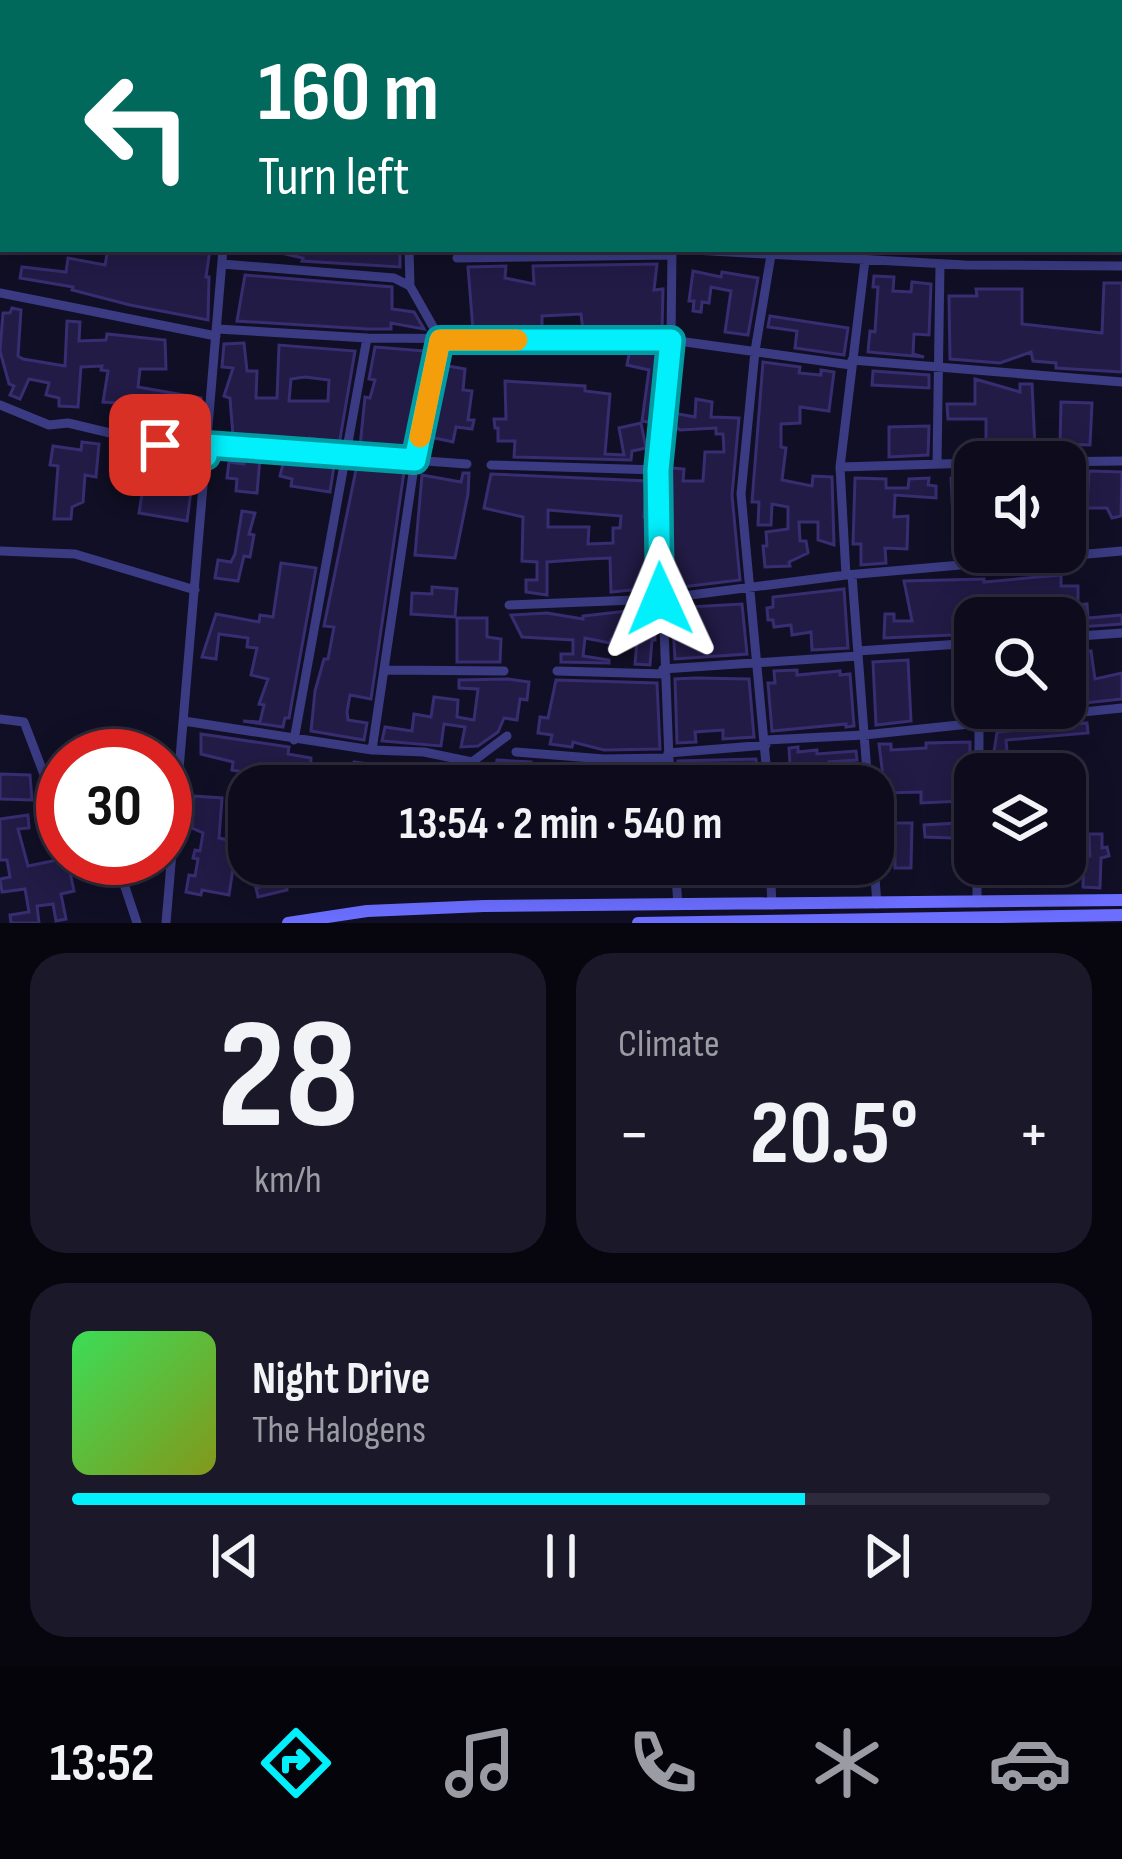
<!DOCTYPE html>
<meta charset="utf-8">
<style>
body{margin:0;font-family:"Sofia Sans Condensed",sans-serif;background:#1b1929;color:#f1f3f6;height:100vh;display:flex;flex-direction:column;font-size:45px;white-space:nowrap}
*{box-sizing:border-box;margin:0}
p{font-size:39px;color:#9a9ba3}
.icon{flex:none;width:66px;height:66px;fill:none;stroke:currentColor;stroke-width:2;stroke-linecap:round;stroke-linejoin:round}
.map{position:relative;height:923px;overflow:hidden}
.side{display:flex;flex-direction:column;gap:30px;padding:30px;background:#07060f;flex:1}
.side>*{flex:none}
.hud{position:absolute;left:0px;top:0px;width:1122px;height:252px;box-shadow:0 6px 30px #0003,0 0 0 3px #2d2b3b;background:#00695c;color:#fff;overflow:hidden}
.buttons{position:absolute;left:954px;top:441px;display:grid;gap:24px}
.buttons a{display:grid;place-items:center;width:132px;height:132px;border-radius:24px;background:#0d0b1c;box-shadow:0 6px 30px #0003,0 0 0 3px #2d2b3b;font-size:60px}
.speed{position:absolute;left:36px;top:729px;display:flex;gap:24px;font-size:60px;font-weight:700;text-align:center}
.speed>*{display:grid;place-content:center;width:156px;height:156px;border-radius:50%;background:#0d0b1c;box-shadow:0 6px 30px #0003,0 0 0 3px #2d2b3b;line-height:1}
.speed .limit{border:18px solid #d22;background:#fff;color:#111}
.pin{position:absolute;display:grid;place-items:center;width:102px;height:102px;color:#fff;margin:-51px;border-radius:24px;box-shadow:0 6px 18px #0006}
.me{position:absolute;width:132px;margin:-66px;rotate:359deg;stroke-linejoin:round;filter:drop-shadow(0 0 9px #0008)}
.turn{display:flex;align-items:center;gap:42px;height:252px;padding:0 60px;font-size:54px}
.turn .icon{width:156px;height:156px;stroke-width:2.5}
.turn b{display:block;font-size:84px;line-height:102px}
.big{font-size:90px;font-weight:700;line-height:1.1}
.side .tile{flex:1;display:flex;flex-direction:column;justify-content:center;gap:18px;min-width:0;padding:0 42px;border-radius:36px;background:#1b1929}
.side .dial{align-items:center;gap:0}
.dial b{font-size:156px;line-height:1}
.song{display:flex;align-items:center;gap:36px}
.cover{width:144px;height:144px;border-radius:18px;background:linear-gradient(135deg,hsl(130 70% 55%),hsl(70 70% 35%))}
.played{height:12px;border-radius:6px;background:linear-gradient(90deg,#02effc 75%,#2d2b3b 75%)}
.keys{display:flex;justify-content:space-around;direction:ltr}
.heat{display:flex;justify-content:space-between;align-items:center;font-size:66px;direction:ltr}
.side .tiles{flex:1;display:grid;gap:30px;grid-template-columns:1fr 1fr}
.tile:last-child{grid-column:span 2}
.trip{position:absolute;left:228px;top:765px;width:666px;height:120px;border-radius:36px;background:#0d0b1c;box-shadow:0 6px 30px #0003,0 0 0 3px #2d2b3b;font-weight:700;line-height:120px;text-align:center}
.menu{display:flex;height:192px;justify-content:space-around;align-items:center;background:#05040b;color:#9a9ba3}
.menu .icon{width:84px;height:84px}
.menu .active{color:#02effc}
.menu b{font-size:54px;color:#f1f3f6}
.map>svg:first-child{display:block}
</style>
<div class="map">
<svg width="1122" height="923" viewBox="0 0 1122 923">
<rect width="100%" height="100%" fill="#110f25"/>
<!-- building -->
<path fill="#221b46" stroke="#372d71" stroke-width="3" fill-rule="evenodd" d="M108 249H210L206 277H209L208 320 130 305 72 290 73 287 20 278 22 267 66 272 68 258 105 265Z
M281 249H400V267L302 261 303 258 281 253Z
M657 264 654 290 663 289 662 331 583 330 581 314 542 316V330H473L468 267 506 266 505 278 534 284 533 266Z
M693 271 721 277 722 272 758 278 748 335 725 332 731 291 711 287 709 303 702 302 701 312 693 311 694 301H689Z
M245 275 392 287V309L414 312 424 329 391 323V329H367L237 321Z
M874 276 894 277 893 291 911 292 912 282 931 284 929 335 914 334 913 354 924 357 868 352 870 331 875 332 878 287H873Z
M1104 283H1122V372L1056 368V363L1033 361 1031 352 1000 363 950 359 949 296H977L976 289H1022V324L1102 333Z
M12 308 21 310 18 356 23 359 65 366 67 321 80 322 79 341 106 340 107 334 165 340 166 369H140L138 387 201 398 198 443 183 440 188 410 169 407 167 424 156 423V427L115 416 117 403 103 402 108 371 101 370 102 366 81 367 78 407 59 406V398L46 395 49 383 29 379 20 399 10 395 14 386 9 384 0 351 3 313H10Z
M770 316 848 328 844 355 795 348 797 331 768 327Z
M244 343 247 371H257L256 398H277L279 345 355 351 339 445 310 438 309 443 254 439 253 435 233 436 230 398 224 396 233 368 222 367 224 344ZM305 377 329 380 328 401H289L291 379Z
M375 347 425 351 408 451 360 447 365 397 370 398 375 380 369 379Z
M630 349 661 354 654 423 642 421 649 370 627 365Z
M763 362 800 367 799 373 821 375V370L834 372 829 411 800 407V423L781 424V447L786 448 782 480 812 486 813 476 832 477 834 545 818 540V522H799L800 541H806L808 553 789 562 790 566 765 567 763 546H767L766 532 788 529V507L772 504 771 525H758L759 502H752Z
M448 366 465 369 463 390 472 391 468 420H474L472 429 456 427 453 442 430 437 440 385 444 386Z
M873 371 929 375V388L872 385Z
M975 379 1020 392V384H1032L1035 447 986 448V419H948L947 404H975Z
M505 381 585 386V391L610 394 605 454 624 455 619 428 641 423 646 448 632 451 631 460 514 457 515 441H498V428H495L494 419H506Z
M696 399 712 402 711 417 739 418 732 495 740 580 673 588 672 468 684 469 683 481H703L705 452H724L723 434H716V428L680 430 672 425 673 413 695 417Z
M1061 402 1092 403 1090 445 1060 444Z
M929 426 928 455 889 457V427Z
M82 442 99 444 96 477 85 475 83 502 72 507 71 519H54L58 466 50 465 53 446 81 450Z
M131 451 195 462 187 521 139 513 145 474 119 468 121 454 131 455Z
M245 457 260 458 257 493 236 491 237 479 227 478 229 462 244 464Z
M284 460 334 466 330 492 291 486 292 479 280 476Z
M357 465 404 472 371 699 350 695 347 712 348 720 367 723 364 740 311 731 315 691 324 659H328L334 627 324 626Z
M1089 471 1122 472 1121 516 1112 518 1107 508H1087Z
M463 473H469L468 494 455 558 415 555 422 475 461 482Z
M491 474 647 481 644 517H651L653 588 611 592 610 558 588 559 547 562V595L526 592V580H537V562L522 561 523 517 484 508ZM548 510 621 516 620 528H613V543L588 544 589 527H548Z
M975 476V517L953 518 951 478Z
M855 478 886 479V488H908L909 479 929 478 928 485 936 486V498L895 495 894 517 908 516 907 549 885 548 886 563 861 565V544H853Z
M242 511 255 513 249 534 254 535 250 557 244 556 238 581 215 578 218 560 231 562 235 554Z
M281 563 316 568 289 718H285L283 727 243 721 260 722 264 705 259 704 268 679 251 675 257 648 247 647 248 638 219 634 216 659 202 657 216 614 259 622 260 615 273 617Z
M1061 575V586H1078V605L1087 604 1088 618 1122 615V624L1065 628V621H1070L1069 598 1052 599 1053 618H1000V610L982 611V618H975V634L884 638 885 614H894V621H912L904 581 984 579V582Z
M432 587 457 589 455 617 411 614 412 593 432 594Z
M844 589 848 648 812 650 811 632 792 635 791 625 774 627 773 620H768L767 608 773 607V597Z
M742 604 747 654 675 659 672 608Z
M636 610H654L655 640H652L650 665 635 664 637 641 611 639 610 643 585 638 583 656 609 660V663L561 662V654H573V640L522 637 511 615 547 613 583 619V616Z
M457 618H487V637L501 639 500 662H457Z
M1065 651H1091L1095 679 1122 673V699L1065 705Z
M908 660 911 721 876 725 873 662Z
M797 670V675L840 671V675L850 674 854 726 846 727V724L772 731 768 683H775L774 671Z
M695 678 749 679 754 737 723 739V730L695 732 696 742 677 743 675 679Z
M508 679 529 682 527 700 520 699 517 720 504 718 498 732 478 746 461 747 465 727 444 724 441 746 382 741 385 727 412 731 414 714 431 717 434 697 458 700 457 717 474 720 478 689 459 688V680Z
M556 680 657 683 660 749 604 750 573 742 572 747 550 744 552 735 538 733 540 717 548 718Z
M1087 723 1088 733 1006 740 1007 751 994 752 997 732Z
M201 734 289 747 288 754 311 758 310 784 289 780 288 786H251L254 774 232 770 233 762 201 754Z
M970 742V774L975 782 971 844 954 845 953 838 925 837 924 825 957 823 963 801 921 803V792L885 793 879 744H891V750L926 748V743Z
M798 747V752L817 750V754L856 751 857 760 829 762 831 786H821L820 780 791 782 789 748Z
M756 759 758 786H722V771L698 772 699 786H681L678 761Z
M497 760 531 762 530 776 549 778 550 765 555 764 632 772 633 768 660 767V786H493Z
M354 762 377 765 372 786 324 783 326 768 340 770 341 764 352 766Z
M0 774 30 775 32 800 0 799Z
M194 796 222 798 219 838 237 842 229 895 202 890 201 895 186 892 189 875 195 876 198 859 193 858 195 850 200 851 203 833 192 828Z
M28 815 29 828 18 829 28 866 67 858 74 891 61 894 66 919 56 921 53 904 37 906 39 923H11L10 915 29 912 25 889 2 892 0 879 10 877 7 860H0V819Z
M892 823H912L911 868H895V847H888Z
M1089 834H1102V848L1107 847 1109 856 1101 858 1100 888 1083 887 1084 855 1090 856Z
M264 864H287V890L258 897 256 888 260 887Z"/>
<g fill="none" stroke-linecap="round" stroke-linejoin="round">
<!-- street -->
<path stroke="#3a3b83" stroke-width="9" d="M670 0V3
M1071 0V3
M109 3V0
M239 3 240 0
M964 3V0
M0 31H3
M1119 53H1122
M1119 162H1122
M0 164 3 165
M676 249 965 265 1122 266
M457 258 672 255
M222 264 394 278 410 286
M0 293 216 336
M217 329 367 338 671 340 851 365
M852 360 1122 382
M0 405 49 425 68 423 207 456
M207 445 467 464
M1044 462 1122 461
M937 463 940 264
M491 465 658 470
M840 467 975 463
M0 551 75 554 195 590
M846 575 840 467 865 260
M852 575 868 786
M509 605 660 599 846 575 1122 551
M1065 637 1122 633
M858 651 975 643
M663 669 858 656
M385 670 504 671
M557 671 664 674
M0 719 24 722 50 790 63 804
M184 721 372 750 424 752 472 762 507 736
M294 740 367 338
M766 740 864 735 1122 708
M372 750 415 460 440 339 410 286 409 249
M516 752 604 759 668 758
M668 753 766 745
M979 774V723
M670 786 658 470 671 340 672 249
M768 786 741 494 755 351 772 249
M873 853 877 904
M107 858 119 869 137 923
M675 864 678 905
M770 864 772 905
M977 903V864
M166 923 223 249"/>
<!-- secondary -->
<path stroke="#6b6efe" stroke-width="12" d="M288 923 367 911 484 906 1122 900
M638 923 1122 915"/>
</g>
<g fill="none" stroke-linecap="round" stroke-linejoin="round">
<!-- route casing -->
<g stroke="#019ba4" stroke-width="30">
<path id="route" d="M160 445 206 456 207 445 415 460 440 340H671L658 470 660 599"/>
</g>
<!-- route -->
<use href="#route" stroke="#02effc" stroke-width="21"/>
<!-- slow -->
<path stroke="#f59e0b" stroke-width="21" d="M420 437 440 340H517"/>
</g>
</svg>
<div class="buttons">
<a><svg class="icon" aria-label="sound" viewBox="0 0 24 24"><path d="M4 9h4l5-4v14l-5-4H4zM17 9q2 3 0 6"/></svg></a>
<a><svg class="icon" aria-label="search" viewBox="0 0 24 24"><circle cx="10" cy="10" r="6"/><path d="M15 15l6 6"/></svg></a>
<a><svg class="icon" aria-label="layers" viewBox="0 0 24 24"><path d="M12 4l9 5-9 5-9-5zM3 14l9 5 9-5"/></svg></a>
</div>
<div class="speed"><div class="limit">30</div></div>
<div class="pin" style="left:160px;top:445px;background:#d93025"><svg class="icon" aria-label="arrive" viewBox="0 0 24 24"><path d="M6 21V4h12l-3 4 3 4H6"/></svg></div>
<svg class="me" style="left:660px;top:599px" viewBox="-20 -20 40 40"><path d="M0-17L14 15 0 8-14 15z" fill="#02effc" stroke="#fff" stroke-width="4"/></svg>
<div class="trip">13:54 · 2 min · 540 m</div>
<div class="hud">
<div class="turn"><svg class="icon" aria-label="left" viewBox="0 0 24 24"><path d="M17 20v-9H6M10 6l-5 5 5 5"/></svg><div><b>160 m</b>Turn left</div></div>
</div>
</div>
<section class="side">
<div class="tiles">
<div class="tile dial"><b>28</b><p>km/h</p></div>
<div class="tile"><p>Climate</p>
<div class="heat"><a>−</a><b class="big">20.5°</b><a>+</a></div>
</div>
<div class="tile">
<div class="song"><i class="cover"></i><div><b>Night Drive</b><p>The Halogens</p></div></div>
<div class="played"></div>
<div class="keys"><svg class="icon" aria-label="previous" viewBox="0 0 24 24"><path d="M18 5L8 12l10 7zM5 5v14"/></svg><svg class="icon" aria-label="pause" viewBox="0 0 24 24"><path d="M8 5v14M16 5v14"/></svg><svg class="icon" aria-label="next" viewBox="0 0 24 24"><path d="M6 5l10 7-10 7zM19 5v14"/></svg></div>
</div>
</div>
</section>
<nav class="menu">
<b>13:52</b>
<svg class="icon active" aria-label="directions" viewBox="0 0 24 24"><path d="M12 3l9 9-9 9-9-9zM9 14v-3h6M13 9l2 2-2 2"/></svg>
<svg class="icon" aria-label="music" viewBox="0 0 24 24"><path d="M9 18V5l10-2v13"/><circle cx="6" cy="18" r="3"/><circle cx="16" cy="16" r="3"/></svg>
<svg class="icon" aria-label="phone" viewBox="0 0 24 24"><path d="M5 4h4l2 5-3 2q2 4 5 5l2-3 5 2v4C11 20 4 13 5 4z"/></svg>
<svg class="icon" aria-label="climate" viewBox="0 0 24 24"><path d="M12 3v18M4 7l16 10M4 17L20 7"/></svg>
<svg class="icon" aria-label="car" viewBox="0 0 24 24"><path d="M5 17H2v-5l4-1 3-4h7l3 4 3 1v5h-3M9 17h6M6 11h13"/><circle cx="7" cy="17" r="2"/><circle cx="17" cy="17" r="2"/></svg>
</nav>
